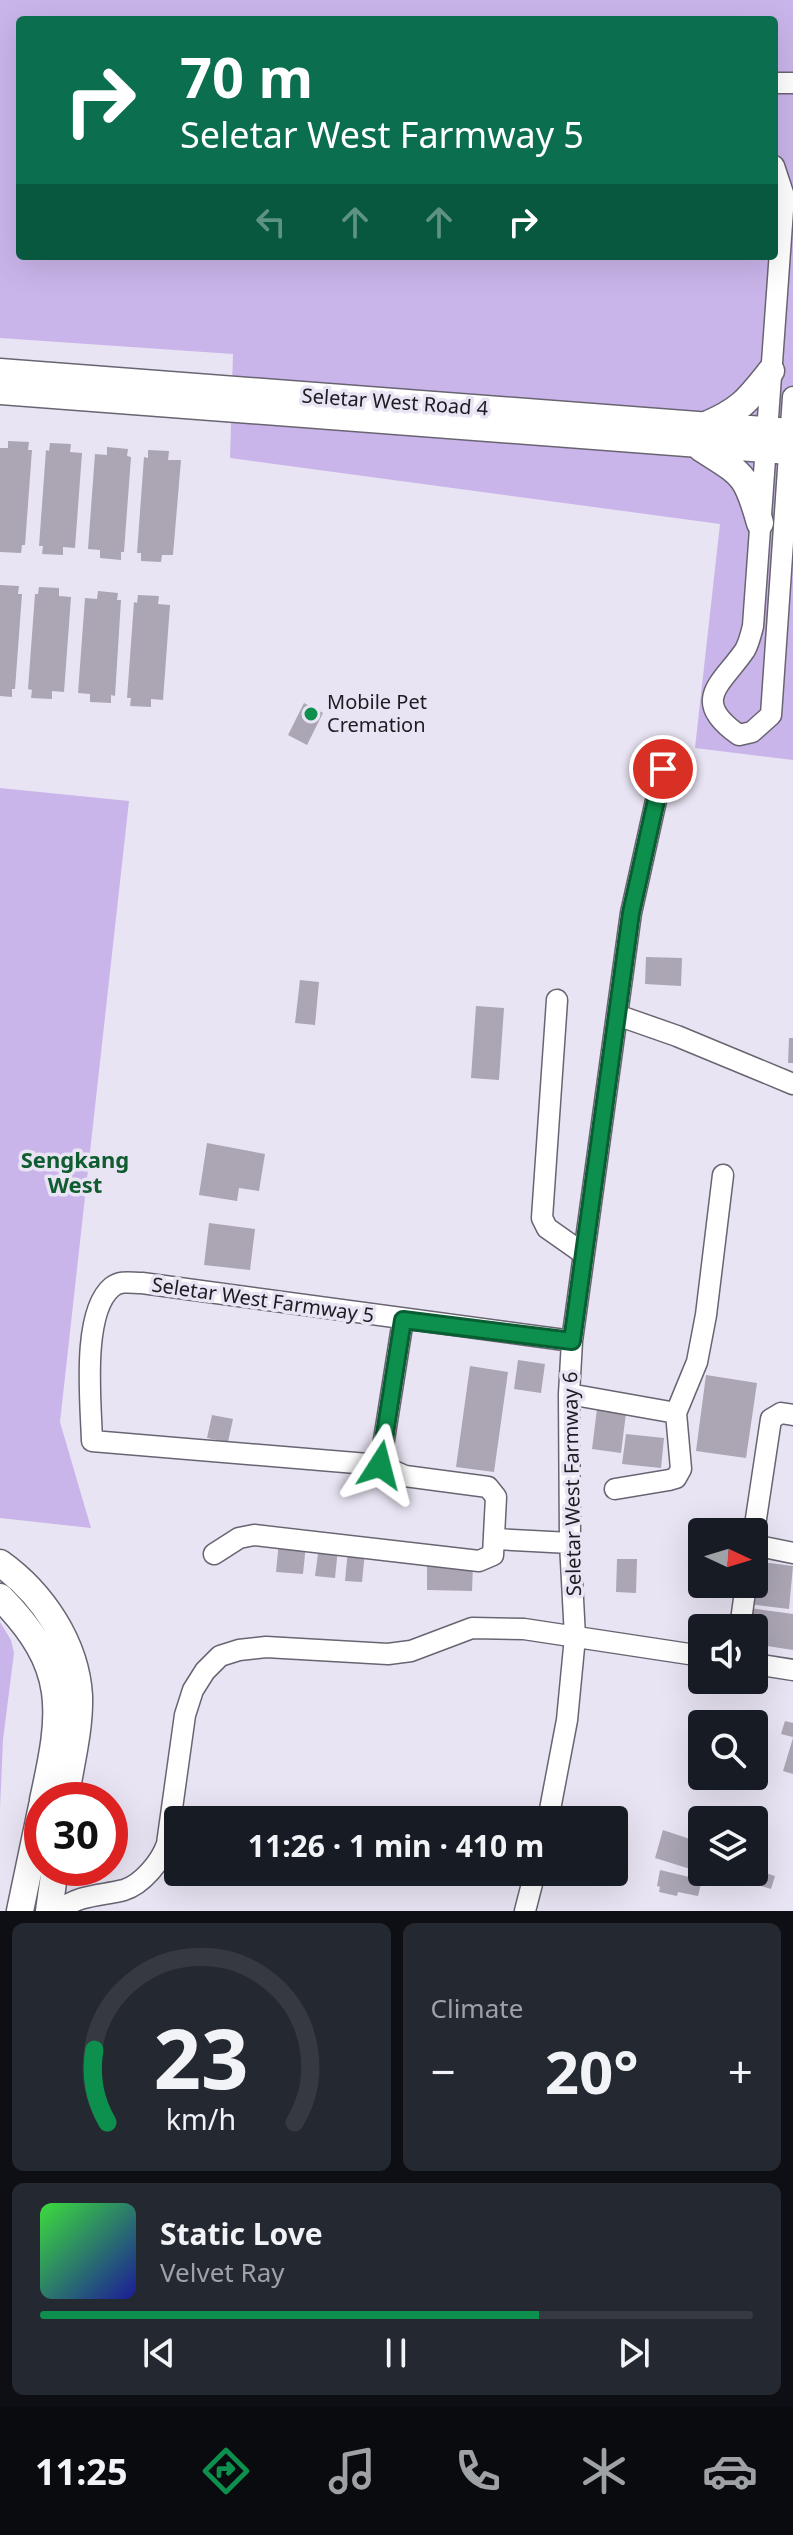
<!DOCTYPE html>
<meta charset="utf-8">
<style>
body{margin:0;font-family:"Noto Sans",sans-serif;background:#242831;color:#f1f3f6;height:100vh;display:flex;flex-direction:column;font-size:30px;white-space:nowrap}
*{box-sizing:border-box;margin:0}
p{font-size:26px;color:#9ea1a6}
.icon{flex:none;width:44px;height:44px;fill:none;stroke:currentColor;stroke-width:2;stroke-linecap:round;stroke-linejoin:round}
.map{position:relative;height:1911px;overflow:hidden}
.drawer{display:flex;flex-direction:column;gap:12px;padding:12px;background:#0d0f14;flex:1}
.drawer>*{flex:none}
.top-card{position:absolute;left:16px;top:16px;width:762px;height:244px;border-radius:8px;box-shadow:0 8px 32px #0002;background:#0b6e4f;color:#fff;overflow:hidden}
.needle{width:52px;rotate:94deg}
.fabs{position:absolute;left:688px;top:1518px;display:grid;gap:16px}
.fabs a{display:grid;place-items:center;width:80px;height:80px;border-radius:8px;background:#171b24;box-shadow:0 8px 32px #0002;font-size:40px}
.speed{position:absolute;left:24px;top:1782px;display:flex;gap:16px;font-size:40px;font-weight:700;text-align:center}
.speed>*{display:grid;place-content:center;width:104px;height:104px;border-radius:50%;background:#171b24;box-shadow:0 8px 32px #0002;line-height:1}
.speed .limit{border:12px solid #d22;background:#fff;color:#111}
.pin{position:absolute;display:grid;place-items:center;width:68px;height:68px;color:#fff;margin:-34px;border:4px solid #fff;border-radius:50%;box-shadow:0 2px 8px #0007}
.me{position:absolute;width:88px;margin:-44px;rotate:9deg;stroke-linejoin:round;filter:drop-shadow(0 0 6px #0008)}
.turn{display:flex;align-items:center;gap:28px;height:168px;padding:0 32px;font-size:36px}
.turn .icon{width:104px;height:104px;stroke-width:2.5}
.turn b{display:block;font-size:56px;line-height:68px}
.lanes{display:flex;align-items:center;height:76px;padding:0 32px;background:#0003;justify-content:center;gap:40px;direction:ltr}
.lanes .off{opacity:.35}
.big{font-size:60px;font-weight:700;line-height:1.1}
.drawer .widget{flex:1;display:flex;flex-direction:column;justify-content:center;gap:12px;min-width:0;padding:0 28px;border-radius:12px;background:#242831}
.drawer .dial{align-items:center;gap:0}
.dial svg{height:208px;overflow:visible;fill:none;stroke:#363941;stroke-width:7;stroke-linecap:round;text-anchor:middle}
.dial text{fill:#f1f3f6;stroke:none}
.song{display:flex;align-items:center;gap:24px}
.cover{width:96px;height:96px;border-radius:12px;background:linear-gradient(135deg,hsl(120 70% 55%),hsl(240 70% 35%))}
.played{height:8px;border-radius:4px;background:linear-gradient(90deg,#0d904d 70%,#363941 70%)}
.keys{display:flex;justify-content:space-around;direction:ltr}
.heat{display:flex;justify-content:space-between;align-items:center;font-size:44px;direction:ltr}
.drawer .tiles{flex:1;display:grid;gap:12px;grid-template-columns:1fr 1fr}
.widget:last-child{grid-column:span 2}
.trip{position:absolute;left:164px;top:1806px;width:464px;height:80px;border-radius:8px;background:#171b24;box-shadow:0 8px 32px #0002;font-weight:700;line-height:80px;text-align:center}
.menu{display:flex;height:128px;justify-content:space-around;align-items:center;background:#090b0e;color:#9ea1a6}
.menu .icon{width:56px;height:56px}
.menu .active{color:#0d904d}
.menu b{font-size:36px;color:#f1f3f6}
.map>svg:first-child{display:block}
</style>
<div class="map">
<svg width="793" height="1911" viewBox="0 0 793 1911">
<rect width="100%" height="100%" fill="#e9e4f3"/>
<!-- green -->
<path fill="#cab5ea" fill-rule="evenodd" d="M0 0H793V760L695 748 720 524 230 458 233 354 0 338ZM20 20H774V256H20Z
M0 788 129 801 60 1422 91 1528 0 1518Z
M0 1622 11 1640 14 1653 3 1740 0 1808Z"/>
<!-- building -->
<path fill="#aba5b4" d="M8 441 29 442 28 450H32L25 545H22L21 553 0 552V448H8Z
M50 443 71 444 70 452 82 453 75 548 63 547V555L42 554 43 546H39L46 450 49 451Z
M107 447 128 449 127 456 131 457 124 552H121V560L100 558V550L88 549 95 454 107 455Z
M148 450 169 451 168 460H181L173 555H162L161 562 141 561V553H137L144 457 148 458Z
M0 585 19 586 18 594H22L15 689H12V697L0 696Z
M39 587 59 588V596L71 597 64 692 52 691V699L31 698 32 690 28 689 35 594H38Z
M98 591 118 593 117 600H121L115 696 111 695V703L90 702V694L78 693 85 598 97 599Z
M138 595 159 596 158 604 170 605 163 700 151 699V707L130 706 131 698H127L134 602 137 603Z
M304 703 323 713 307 745 288 735Z
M646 957 682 958 681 986 645 984Z
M300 980 319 982 315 1025 295 1023Z
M476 1006 504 1008 499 1080 471 1078Z
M789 1038H793V1063H788Z
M207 1143 265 1154 259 1191 239 1188 237 1201 199 1195Z
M209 1223 255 1229 250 1270 204 1265Z
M518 1360 545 1364 541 1393 514 1389Z
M470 1366 508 1372 494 1472 456 1467Z
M706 1375 757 1383 746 1458 696 1451Z
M597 1409 626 1413 621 1453 592 1449Z
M212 1415 233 1419 228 1442 207 1438Z
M626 1434 664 1438 661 1468 622 1464Z
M279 1541 306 1544 303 1574 276 1572Z
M319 1546 338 1548 335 1578 315 1576Z
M348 1550 365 1552 362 1582 345 1581Z
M617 1559H637L636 1593 616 1592Z
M755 1561 793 1566 789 1609 749 1604Z
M427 1563 473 1564 472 1591 427 1590Z
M750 1608 793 1614V1650L754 1644V1628H747Z
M785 1721 793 1723V1737L781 1734Z
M793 1738V1774L783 1771Z
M663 1830 702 1843V1872H717L716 1877 655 1858Z
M660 1870 702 1880 698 1896 678 1892 677 1896 659 1892 660 1887 657 1886Z
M766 1873 775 1876 771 1889 761 1886Z"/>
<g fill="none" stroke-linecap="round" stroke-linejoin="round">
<!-- minor casing -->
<g stroke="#696471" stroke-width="23">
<path id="minor" d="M774 83H793
M774 166 784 196 753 626C751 634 749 643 745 650 722 684 689 700 739 735L752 732 771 715 793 397
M557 1000 542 1218 547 1228 584 1254
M617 1015 677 1036 793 1084
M569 1394 676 1413
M380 1465 403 1320
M615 1489 669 1480 676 1478 681 1469 676 1413 697 1362 706 1315 723 1175
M754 1532 771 1419 781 1413 793 1415
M496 1539 570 1543
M754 1545 793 1553
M214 1554 239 1538 254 1535 479 1561 493 1555 496 1497 488 1487 405 1476 380 1465 92 1441C91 1404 81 1313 112 1287 121 1280 131 1283 142 1283L572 1341
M740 1628 746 1584
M754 1664 793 1670
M548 1820 567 1720 575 1637 570 1543 569 1394 572 1341 631 913 663 769
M58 1911C80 1894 100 1896 124 1890 143 1884 161 1861 167 1844L185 1715 193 1690 205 1671 220 1656 239 1650 266 1647 388 1654 411 1651 472 1628 524 1629 702 1656
M525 1911 535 1872"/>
</g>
<!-- major casing -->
<g stroke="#696471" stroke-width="29">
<path id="major" d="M0 372 791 432
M0 391 790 451
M706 425C741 410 748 400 771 371
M701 448C743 475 746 473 760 523
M0 1563C42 1593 76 1643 79 1696 80 1730 70 1767 65 1800
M0 1597C69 1667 63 1710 43 1800
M20 1911 42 1806
M49 1911 55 1868"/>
</g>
<!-- minor -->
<use href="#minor" stroke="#fff" stroke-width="20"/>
<!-- major -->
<use href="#major" stroke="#fff" stroke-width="26"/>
</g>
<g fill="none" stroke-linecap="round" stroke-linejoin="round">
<!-- route casing -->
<g stroke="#085e32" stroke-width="20">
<path id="route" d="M380 1465 403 1320 572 1341 631 913 663 769"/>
</g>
<!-- route -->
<use href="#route" stroke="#0d904d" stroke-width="14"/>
</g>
<!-- markers -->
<circle fill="#0d904d" stroke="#e9e4f3" stroke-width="3" cx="311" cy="714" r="8"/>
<g text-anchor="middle" stroke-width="7" stroke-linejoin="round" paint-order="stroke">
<!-- street labels -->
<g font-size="20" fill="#1e1b21" stroke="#e9e4f3">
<text transform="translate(395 402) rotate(4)" y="7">Seletar West Road 4</text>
<text transform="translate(263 1300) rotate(8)" y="7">Seletar West Farmway 5</text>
<text transform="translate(572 1484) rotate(-91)" y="7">Seletar West Farmway 6</text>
</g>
<!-- poi labels -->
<g font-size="20" fill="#1e1b21" stroke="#e9e4f3" text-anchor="start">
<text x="327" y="709">Mobile Pet<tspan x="327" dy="23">Cremation</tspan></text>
</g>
<!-- neighbourhood labels -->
<g font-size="22" font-weight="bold" fill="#105c31" stroke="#e9e4f3">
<text x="75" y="1168">Sengkang<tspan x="75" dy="25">West</tspan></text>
</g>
</g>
</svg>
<div class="fabs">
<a><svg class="needle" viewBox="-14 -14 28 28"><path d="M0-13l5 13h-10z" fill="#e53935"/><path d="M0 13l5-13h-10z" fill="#9ea1a6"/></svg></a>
<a><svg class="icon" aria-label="sound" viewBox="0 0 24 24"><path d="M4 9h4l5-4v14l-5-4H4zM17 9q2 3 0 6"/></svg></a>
<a><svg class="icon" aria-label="search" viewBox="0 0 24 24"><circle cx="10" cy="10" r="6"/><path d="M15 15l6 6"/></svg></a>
<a><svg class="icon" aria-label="layers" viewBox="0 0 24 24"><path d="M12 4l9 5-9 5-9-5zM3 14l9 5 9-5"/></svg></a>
</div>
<div class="speed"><div class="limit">30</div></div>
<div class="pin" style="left:663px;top:769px;background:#d93025"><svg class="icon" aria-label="arrive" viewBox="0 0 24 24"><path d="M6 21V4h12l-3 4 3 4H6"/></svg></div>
<svg class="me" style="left:380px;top:1465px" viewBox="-20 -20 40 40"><path d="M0-17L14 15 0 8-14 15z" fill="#0d904d" stroke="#fff" stroke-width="4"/></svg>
<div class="trip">11:26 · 1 min · 410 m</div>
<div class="top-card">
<div class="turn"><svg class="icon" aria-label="right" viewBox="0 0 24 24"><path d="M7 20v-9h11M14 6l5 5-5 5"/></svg><div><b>70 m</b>Seletar West Farmway 5</div></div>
<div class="lanes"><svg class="icon off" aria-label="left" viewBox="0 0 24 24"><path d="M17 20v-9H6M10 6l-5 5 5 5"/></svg><svg class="icon off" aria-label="ahead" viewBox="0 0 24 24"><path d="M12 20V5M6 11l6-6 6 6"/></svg><svg class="icon off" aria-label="ahead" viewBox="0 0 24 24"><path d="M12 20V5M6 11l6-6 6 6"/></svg><svg class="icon" aria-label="right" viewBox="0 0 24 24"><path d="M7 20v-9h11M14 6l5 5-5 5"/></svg></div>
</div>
</div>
<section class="drawer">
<div class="tiles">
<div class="widget dial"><svg viewBox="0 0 100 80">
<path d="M14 69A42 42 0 1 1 86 69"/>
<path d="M14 69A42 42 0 0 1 9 41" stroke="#0d904d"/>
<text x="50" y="56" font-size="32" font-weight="700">23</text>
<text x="50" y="72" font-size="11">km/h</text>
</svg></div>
<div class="widget"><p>Climate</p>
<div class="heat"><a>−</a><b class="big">20°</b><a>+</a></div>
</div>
<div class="widget">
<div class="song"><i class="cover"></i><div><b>Static Love</b><p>Velvet Ray</p></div></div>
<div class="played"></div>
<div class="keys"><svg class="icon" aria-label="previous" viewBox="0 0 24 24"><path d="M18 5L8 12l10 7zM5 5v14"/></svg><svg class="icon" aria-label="pause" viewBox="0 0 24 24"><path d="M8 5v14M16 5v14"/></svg><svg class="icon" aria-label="next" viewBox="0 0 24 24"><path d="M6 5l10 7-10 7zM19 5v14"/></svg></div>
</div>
</div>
</section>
<nav class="menu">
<b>11:25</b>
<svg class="icon active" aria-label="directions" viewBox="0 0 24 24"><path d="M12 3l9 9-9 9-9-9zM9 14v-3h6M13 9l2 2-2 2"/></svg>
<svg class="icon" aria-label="music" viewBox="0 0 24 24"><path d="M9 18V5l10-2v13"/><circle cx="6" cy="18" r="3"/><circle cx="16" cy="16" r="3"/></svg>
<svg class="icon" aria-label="phone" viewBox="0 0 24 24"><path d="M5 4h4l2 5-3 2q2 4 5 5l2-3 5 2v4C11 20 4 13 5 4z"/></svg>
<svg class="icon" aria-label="climate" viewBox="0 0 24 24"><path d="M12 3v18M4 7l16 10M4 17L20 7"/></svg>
<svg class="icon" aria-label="car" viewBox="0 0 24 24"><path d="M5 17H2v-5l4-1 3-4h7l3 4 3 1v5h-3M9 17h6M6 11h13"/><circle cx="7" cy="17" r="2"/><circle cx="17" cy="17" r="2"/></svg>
</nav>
